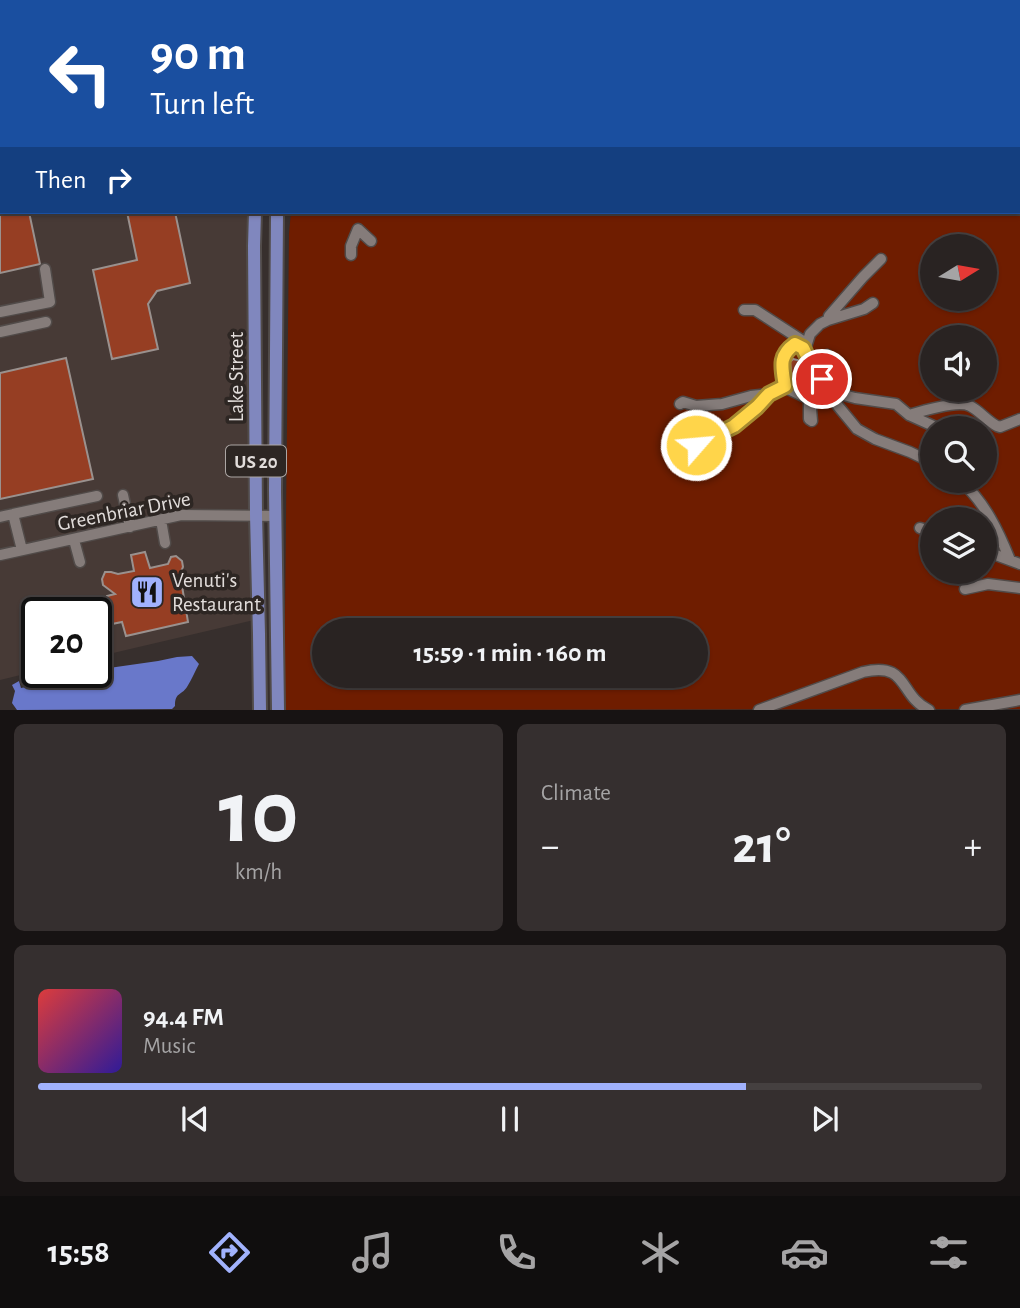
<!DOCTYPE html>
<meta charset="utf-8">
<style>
body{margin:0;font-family:"Alegreya Sans",sans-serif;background:#352f2f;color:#f1f3f6;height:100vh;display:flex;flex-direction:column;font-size:26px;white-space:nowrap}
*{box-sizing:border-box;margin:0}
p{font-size:23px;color:#a5a4a5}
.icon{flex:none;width:38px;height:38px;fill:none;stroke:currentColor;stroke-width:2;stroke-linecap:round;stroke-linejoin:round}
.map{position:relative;height:710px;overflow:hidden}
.side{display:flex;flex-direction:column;gap:14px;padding:14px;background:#171313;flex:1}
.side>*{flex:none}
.banner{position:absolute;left:0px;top:0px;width:1020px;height:214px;box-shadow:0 2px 5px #0004,0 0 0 2px #454040;background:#1a4fa0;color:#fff;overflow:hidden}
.needle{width:46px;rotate:79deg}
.tools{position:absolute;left:920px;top:234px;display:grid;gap:14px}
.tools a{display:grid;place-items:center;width:77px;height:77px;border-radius:50%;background:#292322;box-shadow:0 2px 5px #0004,0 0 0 2px #454040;font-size:35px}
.speed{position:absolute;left:21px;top:597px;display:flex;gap:14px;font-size:35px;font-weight:700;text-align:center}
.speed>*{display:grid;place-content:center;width:91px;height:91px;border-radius:50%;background:#292322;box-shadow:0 2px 5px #0004,0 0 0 2px #454040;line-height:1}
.speed .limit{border:4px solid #111;border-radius:10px;background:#fff;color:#111}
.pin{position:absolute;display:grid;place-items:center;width:60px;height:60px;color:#fff;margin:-30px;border:4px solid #fff;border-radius:50%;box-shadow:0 2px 7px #0007}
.me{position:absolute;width:77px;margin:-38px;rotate:63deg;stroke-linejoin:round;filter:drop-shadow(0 0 5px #0008)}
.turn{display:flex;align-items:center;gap:24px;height:147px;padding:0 35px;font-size:32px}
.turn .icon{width:91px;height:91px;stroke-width:2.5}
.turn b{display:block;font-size:49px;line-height:60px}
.then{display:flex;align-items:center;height:66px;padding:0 35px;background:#0003;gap:14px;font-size:26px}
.big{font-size:52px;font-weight:700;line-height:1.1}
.side .tile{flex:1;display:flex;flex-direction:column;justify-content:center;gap:10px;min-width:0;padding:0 24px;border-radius:10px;background:#352f2f}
.side .dial{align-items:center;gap:0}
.dial b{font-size:91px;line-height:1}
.song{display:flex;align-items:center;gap:21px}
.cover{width:84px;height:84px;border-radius:10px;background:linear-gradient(135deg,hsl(0 70% 55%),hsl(250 70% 35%))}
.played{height:7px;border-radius:4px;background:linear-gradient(90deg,#a1b2fd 75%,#454040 75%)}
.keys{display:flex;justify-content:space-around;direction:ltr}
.heat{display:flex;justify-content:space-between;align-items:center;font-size:38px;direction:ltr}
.side .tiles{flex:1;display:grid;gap:14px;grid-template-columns:1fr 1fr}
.tile:last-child{grid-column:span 2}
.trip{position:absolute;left:312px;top:618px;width:396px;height:70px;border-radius:35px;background:#292322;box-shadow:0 2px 5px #0004,0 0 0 2px #454040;font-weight:700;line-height:70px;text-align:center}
.menu{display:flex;height:112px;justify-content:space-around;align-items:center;background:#100e0e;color:#a5a4a5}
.menu .icon{width:49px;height:49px}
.menu .current{color:#a1b2fd}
.menu b{font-size:32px;color:#f1f3f6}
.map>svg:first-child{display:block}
</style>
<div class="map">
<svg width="1020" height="710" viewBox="0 0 1020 710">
<rect width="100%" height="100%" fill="#372f2d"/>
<!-- built -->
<path fill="#473a36" d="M0 158H2V212H253L252 513 182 512 0 551Z
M252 518 254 620 96 657V612H37V671L0 680V558L180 519Z"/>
<!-- green -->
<path fill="#6f1d00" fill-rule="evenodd" d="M767 0H1020V709L284 710 289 233 291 212H1018V2H758ZM933 247H985V299H933ZM933 338H985V390H933ZM933 429H985V481H933ZM933 520H985V572H933ZM324 630H695V676H324Z"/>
<!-- water -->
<path fill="#6978ca" d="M192 656 199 664C195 671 192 679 187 687 181 696 175 692 175 706L172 709 17 710 12 703 15 691 12 685 19 681 21 688 51 681 56 677H66L75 680 96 672V664L102 669 158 661 177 657Z"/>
<!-- building -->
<path fill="#963e23" stroke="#9a918e" stroke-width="2" d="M0 212H29L40 264 0 273Z
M127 212H175L190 283 157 291 148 304 158 349 112 359 93 270 137 260Z
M66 358 93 479 0 499V373Z
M793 359 801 361 804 365 805 369 803 375 810 387 806 389 801 387 797 379 792 378 790 362Z
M145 552 150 568 168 564 171 557 176 556 182 561 183 567 180 574 188 622 126 636 122 622 112 624 107 596 115 594 103 585 102 579 105 572H111L118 574 134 571 131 555Z"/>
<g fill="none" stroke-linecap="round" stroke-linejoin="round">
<!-- minor casing -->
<g stroke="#514b49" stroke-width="13">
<path id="minor" d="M123 0 124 2
M621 0V2
M974 2 975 0
M0 99 2 98
M351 255V246L358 229 371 241
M744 310H755L806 343
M0 312 50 302 45 269
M828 320 829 316 863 277 881 259
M0 332 46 322
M805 350 810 334 820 324 828 320 864 309 873 303
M811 365H815L827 355
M680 404 683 402 696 406 722 404 751 396 770 394 785 386
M909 415C922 411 958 400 970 406 980 411 987 421 997 426L1000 427 1020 419
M677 458 683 452C711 437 752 422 770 394
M933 463 910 452 875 439 857 429 838 406 829 391V387L818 376 804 348 795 344 792 345 782 360 786 388 809 399V419L812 421 811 409 813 394 825 395 829 391 855 398 896 404 909 415 940 429
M961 481C985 503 998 530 1010 560
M123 495 130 527
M0 517 13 514
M161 520 165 543
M920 528 933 532
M74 540 80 562
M22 550 13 514 97 496
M985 551 1020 564
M0 555 181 515 276 516
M965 589 988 584 1020 588
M759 710 863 672C909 661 898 695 929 710
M965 710 1020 700"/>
</g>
<!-- major casing -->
<g stroke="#514b49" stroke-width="16">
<path id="major" d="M431 0 437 2
M271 2V0
M292 2V0
M703 2 712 0
M255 212 254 246 256 515 259 634 260 710
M277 212 275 491 278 710"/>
</g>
<!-- path -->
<path stroke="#8e8785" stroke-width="2" stroke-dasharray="7 3.5" stroke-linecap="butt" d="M517 0 523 2
M541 2 549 0"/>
<!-- minor -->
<use href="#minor" stroke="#857c7a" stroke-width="10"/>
<!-- major -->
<use href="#major" stroke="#8087be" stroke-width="12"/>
</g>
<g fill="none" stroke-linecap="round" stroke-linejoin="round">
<!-- route casing -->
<g stroke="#a68a30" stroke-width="18">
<path id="route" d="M696 445 734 426 757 407 769 394 785 386C782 367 778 356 795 344L803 348 814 370 822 379"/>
</g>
<!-- route -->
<use href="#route" stroke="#ffd54a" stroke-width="12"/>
</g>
<!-- icons -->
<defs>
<g id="restaurant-square" transform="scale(1.75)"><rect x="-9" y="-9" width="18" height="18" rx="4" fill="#a1b2fd" stroke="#2d2623"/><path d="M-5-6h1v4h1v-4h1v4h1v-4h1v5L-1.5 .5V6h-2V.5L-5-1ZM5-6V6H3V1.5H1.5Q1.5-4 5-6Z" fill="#111"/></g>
</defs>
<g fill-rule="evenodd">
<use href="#restaurant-square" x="147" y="592"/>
</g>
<g text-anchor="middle" stroke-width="7" stroke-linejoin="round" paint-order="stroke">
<!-- shield labels -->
<rect fill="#2d2623" stroke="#aca6a4" stroke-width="2" x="226" y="445.5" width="60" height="31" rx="5"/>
<g font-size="19" font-weight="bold" fill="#e2dddb">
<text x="256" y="468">US 20</text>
</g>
<!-- street labels -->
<g font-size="21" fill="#e2dddb" stroke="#2d2623">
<text transform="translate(236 377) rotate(-90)" y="7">Lake Street</text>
<text transform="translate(124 511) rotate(-11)" y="7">Greenbriar Drive</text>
</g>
<!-- poi labels -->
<g font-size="21" fill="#e2dddb" stroke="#2d2623" text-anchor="start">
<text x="172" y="587">Venuti's<tspan x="172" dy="24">Restaurant</tspan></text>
</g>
</g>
</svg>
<div class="tools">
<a><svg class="needle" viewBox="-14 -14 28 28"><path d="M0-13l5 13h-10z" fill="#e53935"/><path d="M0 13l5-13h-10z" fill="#a5a4a5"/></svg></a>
<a><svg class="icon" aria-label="sound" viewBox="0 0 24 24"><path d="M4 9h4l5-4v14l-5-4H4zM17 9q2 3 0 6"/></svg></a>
<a><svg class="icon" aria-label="search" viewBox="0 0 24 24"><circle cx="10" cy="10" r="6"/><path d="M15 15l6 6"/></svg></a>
<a><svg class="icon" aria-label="layers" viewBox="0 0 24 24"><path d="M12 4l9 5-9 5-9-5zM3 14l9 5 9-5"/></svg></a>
</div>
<div class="speed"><div class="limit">20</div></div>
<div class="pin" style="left:822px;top:379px;background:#d93025"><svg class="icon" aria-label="arrive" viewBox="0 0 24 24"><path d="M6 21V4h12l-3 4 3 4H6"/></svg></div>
<svg class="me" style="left:696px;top:445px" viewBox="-20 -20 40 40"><circle r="17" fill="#ffd54a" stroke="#fff" stroke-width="3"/><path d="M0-11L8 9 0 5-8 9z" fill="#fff"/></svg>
<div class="trip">15:59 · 1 min · 160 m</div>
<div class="banner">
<div class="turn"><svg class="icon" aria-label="left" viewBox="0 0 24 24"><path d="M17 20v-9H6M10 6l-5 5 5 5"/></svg><div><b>90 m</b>Turn left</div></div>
<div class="then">Then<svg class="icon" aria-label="right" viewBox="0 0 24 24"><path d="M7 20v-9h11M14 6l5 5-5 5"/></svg></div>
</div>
</div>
<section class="side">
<div class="tiles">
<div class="tile dial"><b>10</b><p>km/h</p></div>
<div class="tile"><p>Climate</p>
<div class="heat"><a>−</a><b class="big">21°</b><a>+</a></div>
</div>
<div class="tile">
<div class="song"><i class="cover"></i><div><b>94.4 FM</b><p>Music</p></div></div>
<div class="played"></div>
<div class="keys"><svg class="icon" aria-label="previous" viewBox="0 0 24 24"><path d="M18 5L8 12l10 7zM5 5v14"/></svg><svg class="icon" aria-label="pause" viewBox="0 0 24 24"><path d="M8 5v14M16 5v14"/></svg><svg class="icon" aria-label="next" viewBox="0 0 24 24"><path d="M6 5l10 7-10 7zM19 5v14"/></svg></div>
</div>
</div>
</section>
<nav class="menu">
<b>15:58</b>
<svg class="icon current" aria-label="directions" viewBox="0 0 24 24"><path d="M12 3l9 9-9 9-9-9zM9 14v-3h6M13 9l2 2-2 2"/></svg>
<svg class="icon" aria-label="music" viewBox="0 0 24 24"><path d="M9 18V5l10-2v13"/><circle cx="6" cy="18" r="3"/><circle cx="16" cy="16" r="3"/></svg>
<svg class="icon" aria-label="phone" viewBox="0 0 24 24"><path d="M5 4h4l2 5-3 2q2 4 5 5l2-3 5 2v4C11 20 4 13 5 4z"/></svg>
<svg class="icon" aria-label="climate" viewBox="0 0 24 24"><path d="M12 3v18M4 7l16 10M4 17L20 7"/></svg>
<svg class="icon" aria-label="car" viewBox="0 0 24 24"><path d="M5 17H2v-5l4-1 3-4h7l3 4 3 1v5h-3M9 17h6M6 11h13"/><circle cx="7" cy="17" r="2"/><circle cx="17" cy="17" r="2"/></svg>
<svg class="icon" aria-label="filters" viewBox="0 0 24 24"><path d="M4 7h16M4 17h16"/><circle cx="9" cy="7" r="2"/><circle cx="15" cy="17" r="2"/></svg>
</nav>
